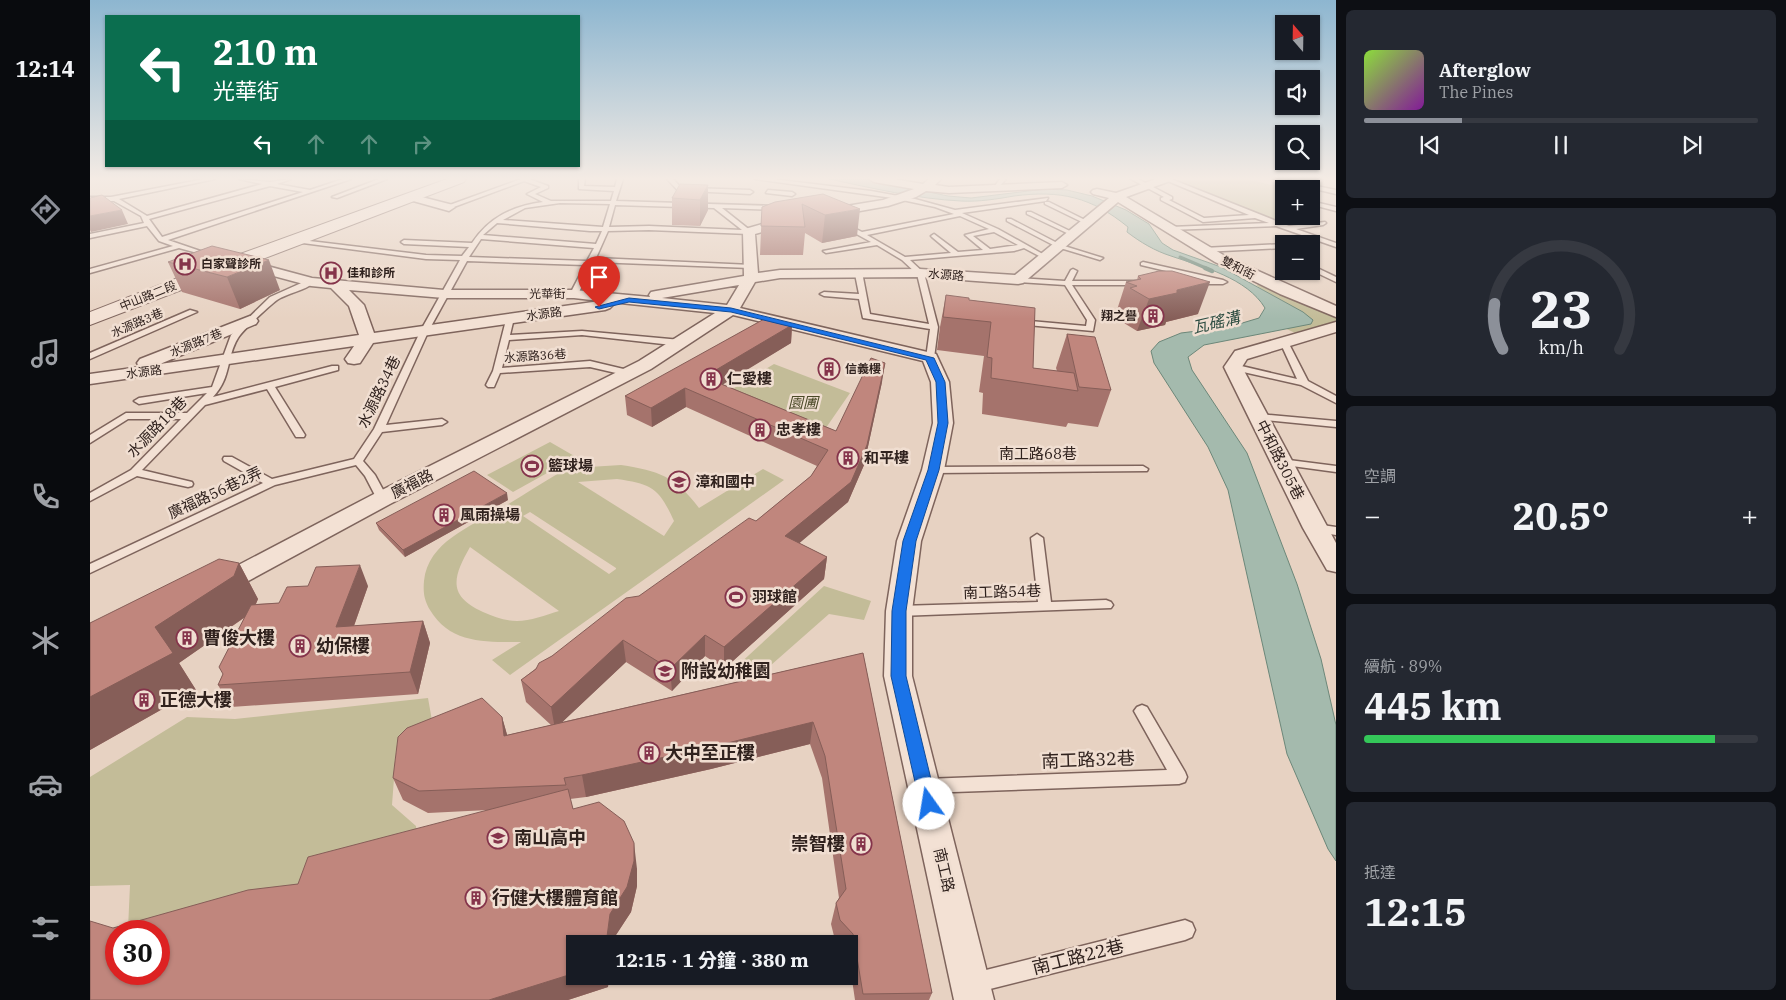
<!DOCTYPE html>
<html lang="zh-TW">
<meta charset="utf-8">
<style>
body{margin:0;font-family:"IBM Plex Serif","Noto Sans TC",serif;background:#242831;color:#f1f3f6;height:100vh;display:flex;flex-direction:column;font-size:19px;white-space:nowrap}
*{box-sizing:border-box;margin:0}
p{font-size:16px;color:#9ea1a6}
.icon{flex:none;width:28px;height:28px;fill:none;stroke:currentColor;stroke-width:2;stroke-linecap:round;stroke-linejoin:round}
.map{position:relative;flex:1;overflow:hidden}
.side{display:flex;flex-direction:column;gap:10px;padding:10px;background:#0d0f14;width:450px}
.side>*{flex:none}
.top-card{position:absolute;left:15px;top:15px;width:475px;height:152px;border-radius:0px;box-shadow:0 1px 4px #0004;background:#0b6e4f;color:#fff;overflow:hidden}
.needle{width:32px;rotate:340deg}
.fabs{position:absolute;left:1185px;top:15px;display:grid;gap:10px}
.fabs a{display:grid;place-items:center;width:45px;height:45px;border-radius:0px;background:#171b24;box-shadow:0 1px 4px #0004;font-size:25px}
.speed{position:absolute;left:15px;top:920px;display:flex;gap:10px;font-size:25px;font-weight:700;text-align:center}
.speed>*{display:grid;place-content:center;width:65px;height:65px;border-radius:50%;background:#171b24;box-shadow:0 1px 4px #0004;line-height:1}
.speed .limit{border:8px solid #d22;background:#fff;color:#111}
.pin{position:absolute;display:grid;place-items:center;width:42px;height:42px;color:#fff;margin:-51px -21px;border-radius:50% 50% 50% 0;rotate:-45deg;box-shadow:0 0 5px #0007}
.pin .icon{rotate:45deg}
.me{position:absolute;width:55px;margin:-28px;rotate:347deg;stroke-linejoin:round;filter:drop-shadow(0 0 4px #0008)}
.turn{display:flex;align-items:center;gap:18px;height:105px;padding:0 25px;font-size:22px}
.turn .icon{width:65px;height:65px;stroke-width:2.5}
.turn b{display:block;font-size:35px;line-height:42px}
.lanes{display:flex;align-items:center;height:48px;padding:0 25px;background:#0003;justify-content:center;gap:25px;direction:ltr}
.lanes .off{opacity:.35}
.big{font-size:38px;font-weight:700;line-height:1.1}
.side .tile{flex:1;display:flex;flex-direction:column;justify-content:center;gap:8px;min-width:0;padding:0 18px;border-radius:8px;background:#242831}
.side .dial{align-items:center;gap:0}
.dial svg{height:130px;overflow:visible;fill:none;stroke:#363941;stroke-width:7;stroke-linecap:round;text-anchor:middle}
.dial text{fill:#f1f3f6;stroke:none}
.song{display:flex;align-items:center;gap:15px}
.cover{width:60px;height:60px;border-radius:8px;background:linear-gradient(135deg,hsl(90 70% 55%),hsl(290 70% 35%))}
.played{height:5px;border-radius:2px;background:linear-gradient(90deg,#8c9099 25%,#363941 25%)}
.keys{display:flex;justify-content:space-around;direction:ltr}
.heat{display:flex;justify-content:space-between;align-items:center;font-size:28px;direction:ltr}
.charge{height:8px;border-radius:4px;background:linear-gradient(90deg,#34c759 89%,#363941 0)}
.trip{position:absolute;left:476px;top:935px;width:292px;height:50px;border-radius:0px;background:#171b24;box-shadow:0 1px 4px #0004;font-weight:700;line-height:50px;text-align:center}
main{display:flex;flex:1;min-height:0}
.menu{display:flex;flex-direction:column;width:90px;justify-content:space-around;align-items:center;background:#090b0e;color:#9ea1a6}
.menu .icon{width:35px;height:35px}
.menu .current{color:#8c9099}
.menu b{font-size:22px;color:#f1f3f6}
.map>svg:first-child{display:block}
</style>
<main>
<nav class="menu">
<b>12:14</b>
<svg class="icon current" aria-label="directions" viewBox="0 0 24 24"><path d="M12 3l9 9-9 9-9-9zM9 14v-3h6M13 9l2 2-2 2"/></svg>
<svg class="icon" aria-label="music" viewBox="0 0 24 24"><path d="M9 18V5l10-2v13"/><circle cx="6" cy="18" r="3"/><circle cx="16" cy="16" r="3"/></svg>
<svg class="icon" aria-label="phone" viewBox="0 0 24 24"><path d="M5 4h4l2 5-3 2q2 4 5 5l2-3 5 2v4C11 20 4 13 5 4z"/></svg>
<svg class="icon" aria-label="climate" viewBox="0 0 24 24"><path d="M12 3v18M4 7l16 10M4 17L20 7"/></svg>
<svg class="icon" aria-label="car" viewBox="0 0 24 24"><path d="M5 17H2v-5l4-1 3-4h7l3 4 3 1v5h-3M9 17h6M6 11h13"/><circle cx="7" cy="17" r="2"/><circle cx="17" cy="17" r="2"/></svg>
<svg class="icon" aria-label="filters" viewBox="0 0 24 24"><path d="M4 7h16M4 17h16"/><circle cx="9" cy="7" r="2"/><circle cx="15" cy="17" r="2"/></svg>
</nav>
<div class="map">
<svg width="1246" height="1000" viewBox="0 0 1246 1000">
<rect width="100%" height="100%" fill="#e7d2c2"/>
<!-- green -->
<path fill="#c3bc98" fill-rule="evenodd" d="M1157 179 1198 189H1194V216H1201L1180 219 1084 180Z
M1178 283 1246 312V327L1214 337 1190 326 1172 290 1166 285Z
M684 364 760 393 729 438 631 396Z
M460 442 486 457 423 492 397 475Z
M531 465C569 471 585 476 609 508L673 469 694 480 420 675 402 660 431 642C396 642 360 644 340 610 334 600 333 592 334 581 338 542 380 527 410 509 430 497 449 485 469 473L483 468ZM527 479C562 484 569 488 584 521L574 536 488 482ZM440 512 526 568V569L519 574 433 516ZM380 547 469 611C456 615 440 621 427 621 415 621 404 617 393 612 357 596 363 577 380 547Z
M734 586 781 601 774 620 739 614 672 673 646 667Z
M338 698 344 732 306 752 302 805 326 826 328 853 38 929 40 885 0 886V777L97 717 145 719Z"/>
<!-- water -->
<path fill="#a4baad" stroke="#6c8779" d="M739 179H777L858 196 881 198 955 189 977 190 1002 196 1036 210 1059 224 1072 243 1083 250 1131 267 1213 312 1223 320 1221 324 1114 345 1098 357 1102 370 1157 453 1207 584 1231 659 1246 725V861L1238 849 1197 754 1138 490 1118 447 1064 363 1061 351 1069 342 1091 333 1139 327 1169 318 1175 308C1157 278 1113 267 1081 256 1065 251 1050 242 1037 232L1038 227C1001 197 971 190 924 196 907 199 889 202 871 201 827 199 782 188 739 179Z"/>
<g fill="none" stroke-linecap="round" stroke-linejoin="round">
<!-- stream-far1 -->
<path stroke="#6c8779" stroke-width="3" d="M1090 257 1118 269"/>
<!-- stream -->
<path stroke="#6c8779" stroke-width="4.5" d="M1115 268 1122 271"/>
<!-- service casing -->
<g stroke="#7e645c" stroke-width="3">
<path id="service" d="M114 179H125L29 199 57 216 172 184 149 179 180 182 201 179 187 184 220 190 253 179H261L78 240 122 255V257L89 248 0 273V269L83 246 69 241 57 226 0 238V234L54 223 51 216 24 201H0V197H21ZM180 186 213 192 72 237 59 219Z
M289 179H297L247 198 242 197Z
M431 179H439L458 186V188L445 194 461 201H521L524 191 489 189V179H495L494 186 525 187 527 179H533L526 201 686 206 689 208 686 210 632 208 661 231V233L659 234 559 230 518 231 506 258 662 265 663 266 660 268 504 262 488 294 484 296 480 294 495 265 377 261 339 330 296 425 352 419 357 422 352 425 292 432 273 461 285 475 298 499 296 501H288L275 476 266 465 185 485 0 573V564L173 483 134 461 133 459 134 457H142L182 479 264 459 284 429 331 330 370 260 336 259 205 242 203 241V239L336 255 372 256 379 247 314 244 311 242 314 240 382 243C399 217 423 206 453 202L437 194 451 187 434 181 361 208H357V206ZM470 203 520 204 513 227 413 220 435 208ZM525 205 624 208 652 230 559 226 519 227ZM407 223 500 231H512L506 244 393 235ZM391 239 504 248 497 261 379 257Z
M577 179H583L599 196V198H595Z
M665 179H682L781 191 825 199 865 210 958 198 956 201 872 213 908 229 958 257 953 258 934 248 924 251 820 260 834 273 848 327 844 358 843 360H837L836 358 840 329 773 318 769 299 734 296 730 294 734 292 769 294 765 274 772 272 780 314 839 324 827 274 812 260 787 245 736 253 733 251 781 242 752 226V224H756L772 232 864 214 845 207 803 198ZM870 216 899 229 875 235 893 250 868 252 844 234 841 236 842 237 861 253 815 257 777 235ZM904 232 928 245 900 249 883 236Z
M910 179H916L906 190H902Z
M1041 179H1048L1082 197V199L1079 200 1114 218 1159 215 1073 179H1081L1199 226 1235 222 1236 223 1233 225 1206 229 1246 243V247L1186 226 1078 230V228L1080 227 1179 223 1165 218 1113 222 1071 200V198L1074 197Z
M1183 179H1193L1246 190V194Z
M602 188 660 190 663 192 660 194 600 191Z
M678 190 702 192 705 194 702 196 676 193Z
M955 202H959L999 222 994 223 955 204Z
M1229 203 1246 207V211L1227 206 1226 205Z
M937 212H941L986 234 981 235 937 214Z
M917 219H921L971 245 1013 258 1010 260 967 247 917 221Z
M1194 244V248L1113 252 1110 250 1113 248Z
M1053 262 1133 280 1137 282 1133 284H1105L1101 282 1102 280H1114L1051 265V263Z
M1221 265 1246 277V282L1221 270Z
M983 269 987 271 982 281H1051L1055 283 1051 285H982L1005 320 1003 331 926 324 925 322 929 320 996 326 997 320 975 285 928 282 924 280 928 278 975 281 981 270Z
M218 280 225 282C214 291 198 293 187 300 180 305 152 331 148 338 136 357 142 377 123 397L242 366H248V370L185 387 215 435 214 437H206L177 389 115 405 52 470 102 482 103 484 102 486 98 487 47 476 0 501V493L41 470 91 419H38L0 443V435L36 413H97L117 393 49 404 44 401 49 398 122 387 141 335 180 297Z
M100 310 107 312 0 359V353Z
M417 316 424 318 420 335 492 331 591 340 595 343 591 346 492 335 419 340 412 368 500 361 542 371 543 373 539 376 500 367 410 373 404 387H398L396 385 403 371Z
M1194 339 1198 342 1218 381 1246 396V403L1211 385 1140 369 1139 367 1143 364 1207 379 1190 342Z
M1168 414 1246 421V427L1165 419 1163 417 1165 415Z
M1191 459 1246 466V472L1187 464 1186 462 1187 460Z
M1053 466 1058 469 1057 471 843 473 838 470 843 467Z
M1225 524 1246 527V535L1221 531 1219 528 1221 525Z
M947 534 953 538 961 602 1016 600 1021 602 1023 605 1021 608 809 616 804 614 802 611 804 608 809 606 948 602 941 538Z
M1052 705 1057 707 1095 772 1097 777 1095 782 1089 784 835 793 829 791 827 786 829 781 835 779 1077 770 1044 711 1047 707Z
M1095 920 1102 923 1105 930 1102 937 1095 940 884 993 877 990 874 983 877 976 884 973Z"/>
</g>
<!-- minor casing -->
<g stroke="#7e645c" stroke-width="3">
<path id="minor" d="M779 179H803L833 184 839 179H851L845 185 859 187 972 182 977 185 972 188 859 193 836 191 826 197 798 206 736 217 732 216 730 213 732 210 793 200 824 189 784 182Z
M1066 179H1081L1080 181 1036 197 1135 256 1246 306V317L1190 294 1125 262 1028 202 933 283 928 284 830 277 690 278 665 282 650 308 846 354 859 382 863 423 854 470 831 541 822 611V676L904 1000H864L794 676 796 611 807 541 832 470 843 423 841 382 833 361 643 315 561 369 300 504 136 593 127 596 118 593 114 587 118 581 284 494 549 361 625 313 521 302 523 305 520 308 515 310 283 343 270 363 264 364 258 363 255 359 264 346 0 384V374L50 367 47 363 50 359 160 316 166 318 168 321 166 324 70 364 269 335 259 306 241 288 221 286 150 267 148 264 150 261 155 260 222 278 354 290H484L560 297 559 295 561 292 566 291 654 276 653 232 655 229 700 216 704 217 706 220 704 223 665 234 668 273 690 270 830 269 925 275 1019 198 1003 194 1001 192 1003 190 1007 189 1026 193ZM649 285 637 305 572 298ZM259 290 354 298H484L510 301 284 333 274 305Z
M320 194 363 205 365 207 359 211 316 199 314 197 316 195Z
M1246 322V332L1157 359 1152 367 1246 543V572L1237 570 1213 528 1134 367 1145 351Z"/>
</g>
<!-- tertiary casing -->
<g stroke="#7e645c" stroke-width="2">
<path id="tertiary" d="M357 179H376L374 182 0 325V312L139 258Z"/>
</g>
<!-- service -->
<use href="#service" fill="#f3e1d4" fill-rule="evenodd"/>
<!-- minor -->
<use href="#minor" fill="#f3e1d4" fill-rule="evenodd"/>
<!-- tertiary -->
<use href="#tertiary" fill="#f3e1d4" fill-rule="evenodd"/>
</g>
<!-- wall -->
<path fill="#a5736c" d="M618 185V210L610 226 582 225V198Z
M733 194 767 236 732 243 715 233 713 255H670L672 207Z
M78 262 190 290 150 309 92 292Z
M1048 276 1108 314 1076 322 1075 325 1047 331 1029 320 1031 315 1026 313 1036 282 1047 280Z
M856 295 879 300 945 308 943 368 967 371 966 368 977 334 1021 390 1008 427 978 423 976 427 892 414 893 393 889 392 894 356 847 350 850 327Z
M702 325 701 343 632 384 746 431 792 382 774 465 758 502 709 543 737 557 734 579 634 669 615 656 582 691 536 662 472 722 773 653 842 993 839 1000H765L760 966V944H749L745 940 741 924 746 903 749 898 732 778 720 744 621 769 496 797 480 799 483 809 547 869V886L541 912 524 938 523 944H485V976H519L518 987 478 1000H0L23 928 208 884 398 810 338 813 313 800 303 778 412 717 417 735 461 725 436 702 431 680 462 656 549 596 666 521 721 476 727 466 596 407 562 427 537 415 535 396Z
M418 500 315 557 289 530 286 523Z
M149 563 168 599 166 604 189 603 278 586 264 626 333 621 340 643 328 694 141 707 128 685 133 674 154 618 89 663 106 690 0 750V623Z"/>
<!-- shaded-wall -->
<path fill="#865e58" d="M618 185V210L610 226V200Z
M770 209 767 236 732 243 735 215Z
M32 210 38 224 1 232 0 230V216Z
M179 260 190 290 150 309 137 277Z
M1120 282 1108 314 1076 322 1075 325 1047 331 1059 299 1087 290Z
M702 325 701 343 614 396V377Z
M795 363 792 382 774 465 758 502 693 557 695 536Z
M595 388 596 407 562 427 561 408Z
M417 493 418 500 315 557 313 550Z
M737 557 734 579 634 669V647Z
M149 563 168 599 162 612 89 663 106 690 0 750V697L65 627Z
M270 565 278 586 256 648 246 627Z
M333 621 340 643 328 694 320 672Z
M615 635V656L582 691 580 669Z
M533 640 536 662 465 729 461 707Z
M412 717 418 738 414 736Z
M723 722 720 744 621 769 496 797 492 775Z
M544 843 547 869V886L541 912 524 938 523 944H516L520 914Z
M485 973V976H519L518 987 478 1000H399Z"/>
<!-- building -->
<path fill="#c0867d" stroke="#865e58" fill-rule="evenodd" d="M590 184 618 185 610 200 582 198Z
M733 194 770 209 735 215 712 204 715 227 671 226 672 207 685 202Z
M12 195 32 210 0 216V198Z
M122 246 179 260 137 277 78 262Z
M1069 271H1082L1120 282 1087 290V293L1059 299 1040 288 1047 286 1036 282 1051 279 1048 276Z
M856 295 879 298V300L945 308 943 368 984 373 988 391 901 378 902 358 897 357 901 322 853 317Z
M676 318 702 325 614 377 746 431 781 358 795 363 777 445 761 482 695 536 737 557 634 647 615 635 580 669 533 640 461 707 431 680 446 669 449 663 462 656 536 598 549 596 659 518 666 521 721 476 738 450 595 388 561 408 535 396Z
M977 334 1005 337 1021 390 989 387Z
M384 471 417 493 313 550 286 523Z
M129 559 149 563 144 576 65 627 83 653 0 697V623Z
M270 565 246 627 333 621 320 672 128 685 133 674 129 667 161 605 189 603 197 587 218 586 226 567Z
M773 653 842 993 773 994 763 934 750 920 746 903 756 889 735 756 723 722 621 747 492 775 474 778 476 785 329 791 303 778 308 737 317 728 392 698 412 717 414 736Z
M478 789 483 809 509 802 534 821 544 843V861L537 887 520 914 516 944H485V973L399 1000H0V921L23 928 158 890 208 884 218 857ZM26 931H69V974H26Z"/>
<!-- sky -->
<linearGradient id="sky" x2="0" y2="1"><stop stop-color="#8db6d0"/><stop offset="0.56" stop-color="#f4ebe4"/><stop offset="1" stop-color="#f4ebe4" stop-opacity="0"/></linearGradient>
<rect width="1246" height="319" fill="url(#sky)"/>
<!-- route -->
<path fill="#1a73e8" stroke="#114b97" d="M539 298 641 308 844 358 855 382 858 423 849 470 826 541 816 611V676L847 804 845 809 839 812 833 809 830 804 801 676 802 611 813 541 838 470 848 423 846 382 836 360 641 312 539 302 509 309 505 307Z"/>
<!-- icons -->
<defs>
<g id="hospital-ring" transform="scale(1.125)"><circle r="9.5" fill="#f0ded1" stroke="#85344b" stroke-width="1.5"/><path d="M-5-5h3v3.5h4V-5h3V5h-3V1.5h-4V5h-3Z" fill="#85344b"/></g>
<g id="building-ring" transform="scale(1.125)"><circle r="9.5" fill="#f0ded1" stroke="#85344b" stroke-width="1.5"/><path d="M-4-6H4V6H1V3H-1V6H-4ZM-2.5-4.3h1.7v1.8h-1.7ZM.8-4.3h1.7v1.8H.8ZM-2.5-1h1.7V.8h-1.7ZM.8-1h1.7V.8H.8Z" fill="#85344b"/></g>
<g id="stadium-ring" transform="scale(1.125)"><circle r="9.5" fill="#f0ded1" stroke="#85344b" stroke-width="1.5"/><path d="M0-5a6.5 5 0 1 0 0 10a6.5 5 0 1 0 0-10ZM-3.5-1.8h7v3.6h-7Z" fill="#85344b"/></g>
<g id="school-ring" transform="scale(1.125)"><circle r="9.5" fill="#f0ded1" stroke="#85344b" stroke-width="1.5"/><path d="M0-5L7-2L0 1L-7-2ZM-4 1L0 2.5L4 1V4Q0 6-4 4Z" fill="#85344b"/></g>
</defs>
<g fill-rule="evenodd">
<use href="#hospital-ring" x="95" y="264"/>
<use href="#hospital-ring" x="241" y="273"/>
<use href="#building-ring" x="1063" y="316"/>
<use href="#building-ring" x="739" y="369"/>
<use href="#building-ring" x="621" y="379"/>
<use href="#building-ring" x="670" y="430"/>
<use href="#building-ring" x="758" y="458"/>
<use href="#stadium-ring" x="442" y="466"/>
<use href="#school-ring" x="589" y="482"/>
<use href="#building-ring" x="354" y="515"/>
<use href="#stadium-ring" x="646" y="597"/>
<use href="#building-ring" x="97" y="638"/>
<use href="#building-ring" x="210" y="646"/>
<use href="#school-ring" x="575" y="671"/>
<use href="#building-ring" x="54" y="700"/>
<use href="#building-ring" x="559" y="753"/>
<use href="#school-ring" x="408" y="838"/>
<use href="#building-ring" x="771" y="844"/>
<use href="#building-ring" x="386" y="898"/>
</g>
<g text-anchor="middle" stroke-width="5" stroke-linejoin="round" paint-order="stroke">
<!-- far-poi labels -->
<g font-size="12" font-weight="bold" fill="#30221e" stroke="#f0ded1" text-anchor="start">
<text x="111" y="268">白家聲診所</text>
<text x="257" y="277">佳和診所</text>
<text x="1047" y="320" text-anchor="end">翔之譽</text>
<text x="755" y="373">信義樓</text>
</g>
<!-- far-street labels -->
<g font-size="12" fill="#30221e" stroke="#f0ded1">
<text transform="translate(1148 268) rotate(27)" y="4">雙和街</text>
<text transform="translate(856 275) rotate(4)" y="4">水源路</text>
<text x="457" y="298">光華街</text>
<text transform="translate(58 296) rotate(-22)" y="4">中山路二段</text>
<text transform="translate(454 314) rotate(-8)" y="4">水源路</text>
<text transform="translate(47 323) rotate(-23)" y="4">水源路3巷</text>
<text transform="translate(106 343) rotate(-22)" y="4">水源路7巷</text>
<text transform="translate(445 356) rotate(-4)" y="4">水源路36巷</text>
<text transform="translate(54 372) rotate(-7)" y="4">水源路</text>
</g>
<!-- poi labels -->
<g font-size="15" font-weight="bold" fill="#30221e" stroke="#f0ded1" text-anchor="start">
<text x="637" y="384">仁愛樓</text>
<text x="686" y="435">忠孝樓</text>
<text x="774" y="463">和平樓</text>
<text x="458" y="471">籃球場</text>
<text x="605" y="487">漳和國中</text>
<text x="370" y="520">風雨操場</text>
<text x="662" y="602">羽球館</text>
</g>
<!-- street labels -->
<g font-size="15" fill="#30221e" stroke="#f0ded1">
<text transform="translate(289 392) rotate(-64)" y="5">水源路34巷</text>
<text transform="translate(67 427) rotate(-46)" y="5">水源路18巷</text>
<text x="948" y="459">南工路68巷</text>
<text transform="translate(1190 460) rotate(63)" y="5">中和路305巷</text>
<text transform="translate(322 484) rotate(-27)" y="5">廣福路</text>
<text transform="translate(125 493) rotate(-25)" y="5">廣福路56巷2弄</text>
<text transform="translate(912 592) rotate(-2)" y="5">南工路54巷</text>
<text transform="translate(854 870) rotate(77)" y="5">南工路</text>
</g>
<!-- park labels -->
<g font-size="15" font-style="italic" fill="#4a4927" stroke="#f0ded1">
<text x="713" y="408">園圃</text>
</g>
<!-- water labels -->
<g font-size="16" font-style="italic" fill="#2f4e43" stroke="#f0ded1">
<text transform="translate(1126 322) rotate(-13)" y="6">瓦磘溝</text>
</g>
<!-- near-poi labels -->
<g font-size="18" font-weight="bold" fill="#30221e" stroke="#f0ded1" text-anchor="start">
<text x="113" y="644">曹俊大樓</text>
<text x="226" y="652">幼保樓</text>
<text x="591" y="677">附設幼稚園</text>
<text x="70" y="706">正德大樓</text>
<text x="575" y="759">大中至正樓</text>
<text x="424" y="844">南山高中</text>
<text x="755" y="850" text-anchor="end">崇智樓</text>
<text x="402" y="904">行健大樓體育館</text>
</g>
<!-- near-street labels -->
<g font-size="18" fill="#30221e" stroke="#f0ded1">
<text transform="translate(998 760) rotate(-2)" y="6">南工路32巷</text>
<text transform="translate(988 957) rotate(-14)" y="6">南工路22巷</text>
</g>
</g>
</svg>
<div class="fabs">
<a><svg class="needle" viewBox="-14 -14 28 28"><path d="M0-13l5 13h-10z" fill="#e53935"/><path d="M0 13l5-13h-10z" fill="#9ea1a6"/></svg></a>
<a><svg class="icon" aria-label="sound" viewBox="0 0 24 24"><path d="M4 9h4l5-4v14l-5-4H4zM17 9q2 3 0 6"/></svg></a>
<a><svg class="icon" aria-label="search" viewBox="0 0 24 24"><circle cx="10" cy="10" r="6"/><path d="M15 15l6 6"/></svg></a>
<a>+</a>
<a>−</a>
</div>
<div class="speed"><div class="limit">30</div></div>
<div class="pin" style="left:509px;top:307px;background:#d93025"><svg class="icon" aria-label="arrive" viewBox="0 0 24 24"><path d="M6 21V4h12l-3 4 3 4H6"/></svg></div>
<svg class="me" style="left:839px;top:804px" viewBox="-20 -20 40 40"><circle r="19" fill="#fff"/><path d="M0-13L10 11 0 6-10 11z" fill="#1a73e8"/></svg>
<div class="trip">12:15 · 1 分鐘 · 380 m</div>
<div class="top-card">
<div class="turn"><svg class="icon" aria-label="left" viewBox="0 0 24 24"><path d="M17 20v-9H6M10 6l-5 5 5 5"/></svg><div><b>210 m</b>光華街</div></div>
<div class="lanes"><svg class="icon" aria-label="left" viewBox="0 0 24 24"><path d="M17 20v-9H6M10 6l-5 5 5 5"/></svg><svg class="icon off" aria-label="ahead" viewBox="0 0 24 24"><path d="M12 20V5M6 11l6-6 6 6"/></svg><svg class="icon off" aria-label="ahead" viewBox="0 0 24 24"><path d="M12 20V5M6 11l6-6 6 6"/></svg><svg class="icon off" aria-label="right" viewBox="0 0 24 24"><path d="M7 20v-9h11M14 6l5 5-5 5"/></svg></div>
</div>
</div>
<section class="side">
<div class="tile">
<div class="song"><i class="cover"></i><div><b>Afterglow</b><p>The Pines</p></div></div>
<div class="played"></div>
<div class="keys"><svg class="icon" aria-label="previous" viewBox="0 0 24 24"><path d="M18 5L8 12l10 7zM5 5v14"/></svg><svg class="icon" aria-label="pause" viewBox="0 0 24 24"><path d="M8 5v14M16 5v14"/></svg><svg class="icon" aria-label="next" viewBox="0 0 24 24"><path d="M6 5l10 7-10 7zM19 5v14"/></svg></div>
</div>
<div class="tile dial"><svg viewBox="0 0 100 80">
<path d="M14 69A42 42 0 1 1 86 69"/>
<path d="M14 69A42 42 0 0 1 9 41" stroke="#8c9099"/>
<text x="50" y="56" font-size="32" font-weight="700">23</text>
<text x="50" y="72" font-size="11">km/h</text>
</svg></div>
<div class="tile"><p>空調</p>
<div class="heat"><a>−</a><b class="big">20.5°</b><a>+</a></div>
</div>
<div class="tile"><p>續航 · 89%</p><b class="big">445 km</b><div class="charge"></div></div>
<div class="tile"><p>抵達</p><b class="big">12:15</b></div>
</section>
</main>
